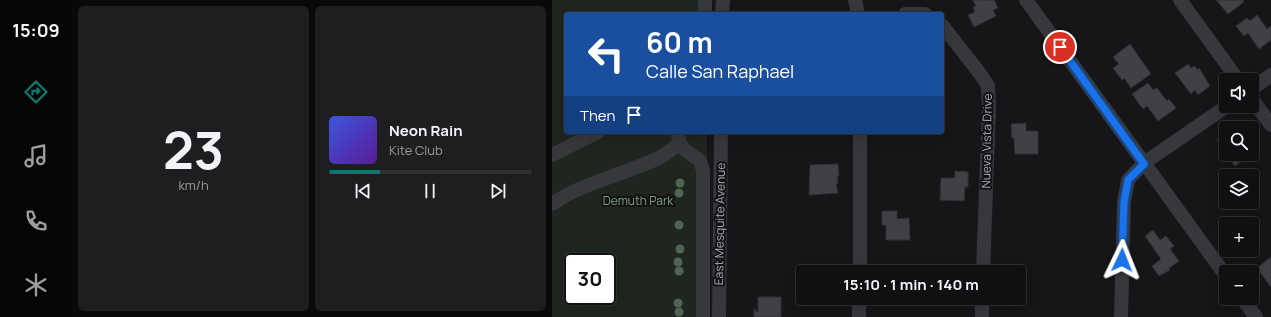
<!DOCTYPE html>
<meta charset="utf-8">
<style>
body{margin:0;font-family:Manrope,sans-serif;background:#1e1e20;color:#f1f3f6;height:100vh;display:flex;flex-direction:column;font-size:15px;white-space:nowrap}
*{box-sizing:border-box;margin:0}
p{font-size:13px;color:#9c9d9f}
.icon{flex:none;width:22px;height:22px;fill:none;stroke:currentColor;stroke-width:2;stroke-linecap:round;stroke-linejoin:round}
.map{position:relative;flex:1;overflow:hidden}
.drawer{display:flex;flex-direction:column;gap:6px;padding:6px;background:#09090a;width:480px}
.drawer>*{flex:none}
.top-card{position:absolute;left:12px;top:12px;width:380px;height:122px;border-radius:4px;box-shadow:0 4px 16px #0002,0 0 0 1px #303032;background:#1a4fa0;color:#fff;overflow:hidden}
.tools{position:absolute;left:667px;top:73px;display:grid;gap:8px}
.tools a{display:grid;place-items:center;width:40px;height:40px;border-radius:4px;background:#101012;box-shadow:0 4px 16px #0002,0 0 0 1px #303032;font-size:20px}
.speed{position:absolute;left:12px;top:253px;display:flex;gap:8px;font-size:20px;font-weight:700;text-align:center}
.speed>*{display:grid;place-content:center;width:52px;height:52px;border-radius:50%;background:#101012;box-shadow:0 4px 16px #0002,0 0 0 1px #303032;line-height:1}
.speed .limit{border:2px solid #111;border-radius:6px;background:#fff;color:#111}
.pin{position:absolute;display:grid;place-items:center;width:34px;height:34px;color:#fff;margin:-17px;border:2px solid #fff;border-radius:50%;box-shadow:0 1px 4px #0007}
.me{position:absolute;width:44px;margin:-22px;rotate:2deg;stroke-linejoin:round;filter:drop-shadow(0 0 3px #0008)}
.turn{display:flex;align-items:center;gap:14px;height:84px;padding:0 16px;font-size:18px}
.turn .icon{width:52px;height:52px;stroke-width:2.5}
.turn b{display:block;font-size:28px;line-height:34px}
.then{display:flex;align-items:center;height:38px;padding:0 16px;background:#0003;gap:8px;font-size:15px}
.drawer .tile{flex:1;display:flex;flex-direction:column;justify-content:center;gap:6px;min-width:0;padding:0 14px;border-radius:6px;background:#1e1e20}
.drawer .dial{align-items:center;gap:0}
.dial b{font-size:52px;line-height:1}
.song{display:flex;align-items:center;gap:12px}
.cover{width:48px;height:48px;border-radius:6px;background:linear-gradient(135deg,hsl(230 70% 55%),hsl(270 70% 35%))}
.played{height:4px;border-radius:2px;background:linear-gradient(90deg,#0f766e 25%,#303032 25%)}
.keys{display:flex;justify-content:space-around;direction:ltr}
.drawer .tiles{flex:1;display:grid;gap:6px;grid-template-columns:repeat(2,1fr)}
.trip{position:absolute;left:244px;top:265px;width:230px;height:40px;border-radius:4px;background:#101012;box-shadow:0 4px 16px #0002,0 0 0 1px #303032;font-weight:700;line-height:40px;text-align:center}
main{display:flex;flex:1;min-height:0}
.dock{display:flex;flex-direction:column;width:72px;justify-content:space-around;align-items:center;background:#060607;color:#9c9d9f}
.dock .icon{width:28px;height:28px}
.dock .current{color:#0f766e}
.dock b{font-size:18px;color:#f1f3f6}
.map>svg:first-child{display:block}
</style>
<main>
<nav class="dock">
<b>15:09</b>
<svg class="icon current" aria-label="directions" viewBox="0 0 24 24"><path d="M12 3l9 9-9 9-9-9zM9 14v-3h6M13 9l2 2-2 2"/></svg>
<svg class="icon" aria-label="music" viewBox="0 0 24 24"><path d="M9 18V5l10-2v13"/><circle cx="6" cy="18" r="3"/><circle cx="16" cy="16" r="3"/></svg>
<svg class="icon" aria-label="phone" viewBox="0 0 24 24"><path d="M5 4h4l2 5-3 2q2 4 5 5l2-3 5 2v4C11 20 4 13 5 4z"/></svg>
<svg class="icon" aria-label="climate" viewBox="0 0 24 24"><path d="M12 3v18M4 7l16 10M4 17L20 7"/></svg>
</nav>
<section class="drawer">
<div class="tiles">
<div class="tile dial"><b>23</b><p>km/h</p></div>
<div class="tile">
<div class="song"><i class="cover"></i><div><b>Neon Rain</b><p>Kite Club</p></div></div>
<div class="played"></div>
<div class="keys"><svg class="icon" aria-label="previous" viewBox="0 0 24 24"><path d="M18 5L8 12l10 7zM5 5v14"/></svg><svg class="icon" aria-label="pause" viewBox="0 0 24 24"><path d="M8 5v14M16 5v14"/></svg><svg class="icon" aria-label="next" viewBox="0 0 24 24"><path d="M6 5l10 7-10 7zM19 5v14"/></svg></div>
</div>
</div>
</section>
<div class="map">
<svg width="719" height="317" viewBox="0 0 719 317">
<rect width="100%" height="100%" fill="#161618"/>
<!-- green -->
<path fill="#1e261f" fill-rule="evenodd" d="M0 0H157L156 14H14V132H155V317H0ZM21 262H55V296H21Z"/>
<!-- building -->
<path fill="#404145" stroke="#303034" d="M421 0H442L446 8 441 10 444 16 422 27 416 15 423 12 421 7 424 6Z
M664 0H691L692 2 676 14Z
M705 15 715 29 719 26V40L707 49 696 33 692 36 684 26 695 18 698 21Z
M578 44 599 74 579 88 572 78 570 80 561 68 567 64 561 57Z
M636 64 639 68 643 66 645 70 647 68 658 86 646 95 643 90 639 94 623 73Z
M596 83 601 90 605 88 615 101 617 99 624 108 606 121 595 106 591 109 580 94Z
M474 123V131H486V154H463L462 138H460L459 124Z
M674 134V154H700V141L706 150 683 166 669 148 672 147 665 140Z
M286 164 287 176H285L286 184H284L286 193 257 195 258 165Z
M403 171 416 172V187H413L412 201 388 200 389 178H403Z
M330 211H345V219L357 218 358 240H334V225H330Z
M601 230 608 240 614 236 622 246 618 249 627 261 617 268 618 270 607 276 600 266 609 259 593 236Z
M719 257V287L705 268Z
M206 297H229V317H202V309H204V312H206Z"/>
<g fill="none" stroke-linecap="round" stroke-linejoin="round">
<!-- minor -->
<path stroke="#37383d" stroke-width="14" d="M153 0V14
M303 0 306 14
M474 0 674 276
M628 0 686 80
M170 14 171 0
M353 14H373
M390 25 429 75 436 86 437 107 431 272
M700 89 719 75
M700 99 719 125
M126 132 127 142 131 148 148 161 151 170V317
M0 155 46 132
M0 204C24 187 55 179 82 168 99 162 116 156 127 142
M308 272V132
M690 298 704 317
M167 317 169 132
M307 317V298
M430 317V298
M569 317 572 202 576 180 592 163 675 106"/>
</g>
<!-- trees -->
<g fill="#506452">
<circle cx="128" cy="183" r="4.5"/>
<circle cx="127" cy="193" r="4.5"/>
<circle cx="127" cy="225" r="4.5"/>
<circle cx="128" cy="249" r="4.5"/>
<circle cx="126" cy="262" r="4.5"/>
<circle cx="127" cy="271" r="4.5"/>
<circle cx="126" cy="303" r="4.5"/>
<circle cx="127" cy="312" r="4.5"/>
</g>
<g fill="none" stroke-linecap="round" stroke-linejoin="round">
<!-- route casing -->
<g stroke="#114b97" stroke-width="10">
<path id="route" d="M508 47 592 164 576 180 572 202 570 260"/>
</g>
<!-- route -->
<use href="#route" stroke="#1a73e8" stroke-width="7"/>
</g>
<g text-anchor="middle" stroke-width="4" stroke-linejoin="round" paint-order="stroke">
<!-- street labels -->
<g font-size="12" fill="#a8adb8" stroke="#111113">
<text transform="translate(435 141) rotate(-89)" y="4">Nueva Vista Drive</text>
<text transform="translate(168 224) rotate(-89)" y="4">East Mesquite Avenue</text>
</g>
<!-- park labels -->
<g font-size="12" fill="#7fa381" stroke="#111113">
<text x="86" y="205">Demuth Park</text>
</g>
</g>
</svg>
<div class="tools">
<a><svg class="icon" aria-label="sound" viewBox="0 0 24 24"><path d="M4 9h4l5-4v14l-5-4H4zM17 9q2 3 0 6"/></svg></a>
<a><svg class="icon" aria-label="search" viewBox="0 0 24 24"><circle cx="10" cy="10" r="6"/><path d="M15 15l6 6"/></svg></a>
<a><svg class="icon" aria-label="layers" viewBox="0 0 24 24"><path d="M12 4l9 5-9 5-9-5zM3 14l9 5 9-5"/></svg></a>
<a>+</a>
<a>−</a>
</div>
<div class="speed"><div class="limit">30</div></div>
<div class="pin" style="left:508px;top:47px;background:#d93025"><svg class="icon" aria-label="arrive" viewBox="0 0 24 24"><path d="M6 21V4h12l-3 4 3 4H6"/></svg></div>
<svg class="me" style="left:570px;top:260px" viewBox="-20 -20 40 40"><path d="M0-17L14 15 0 8-14 15z" fill="#1a73e8" stroke="#fff" stroke-width="4"/></svg>
<div class="trip">15:10 · 1 min · 140 m</div>
<div class="top-card">
<div class="turn"><svg class="icon" aria-label="left" viewBox="0 0 24 24"><path d="M17 20v-9H6M10 6l-5 5 5 5"/></svg><div><b>60 m</b>Calle San Raphael</div></div>
<div class="then">Then<svg class="icon" aria-label="arrive" viewBox="0 0 24 24"><path d="M6 21V4h12l-3 4 3 4H6"/></svg></div>
</div>
</div>
</main>
